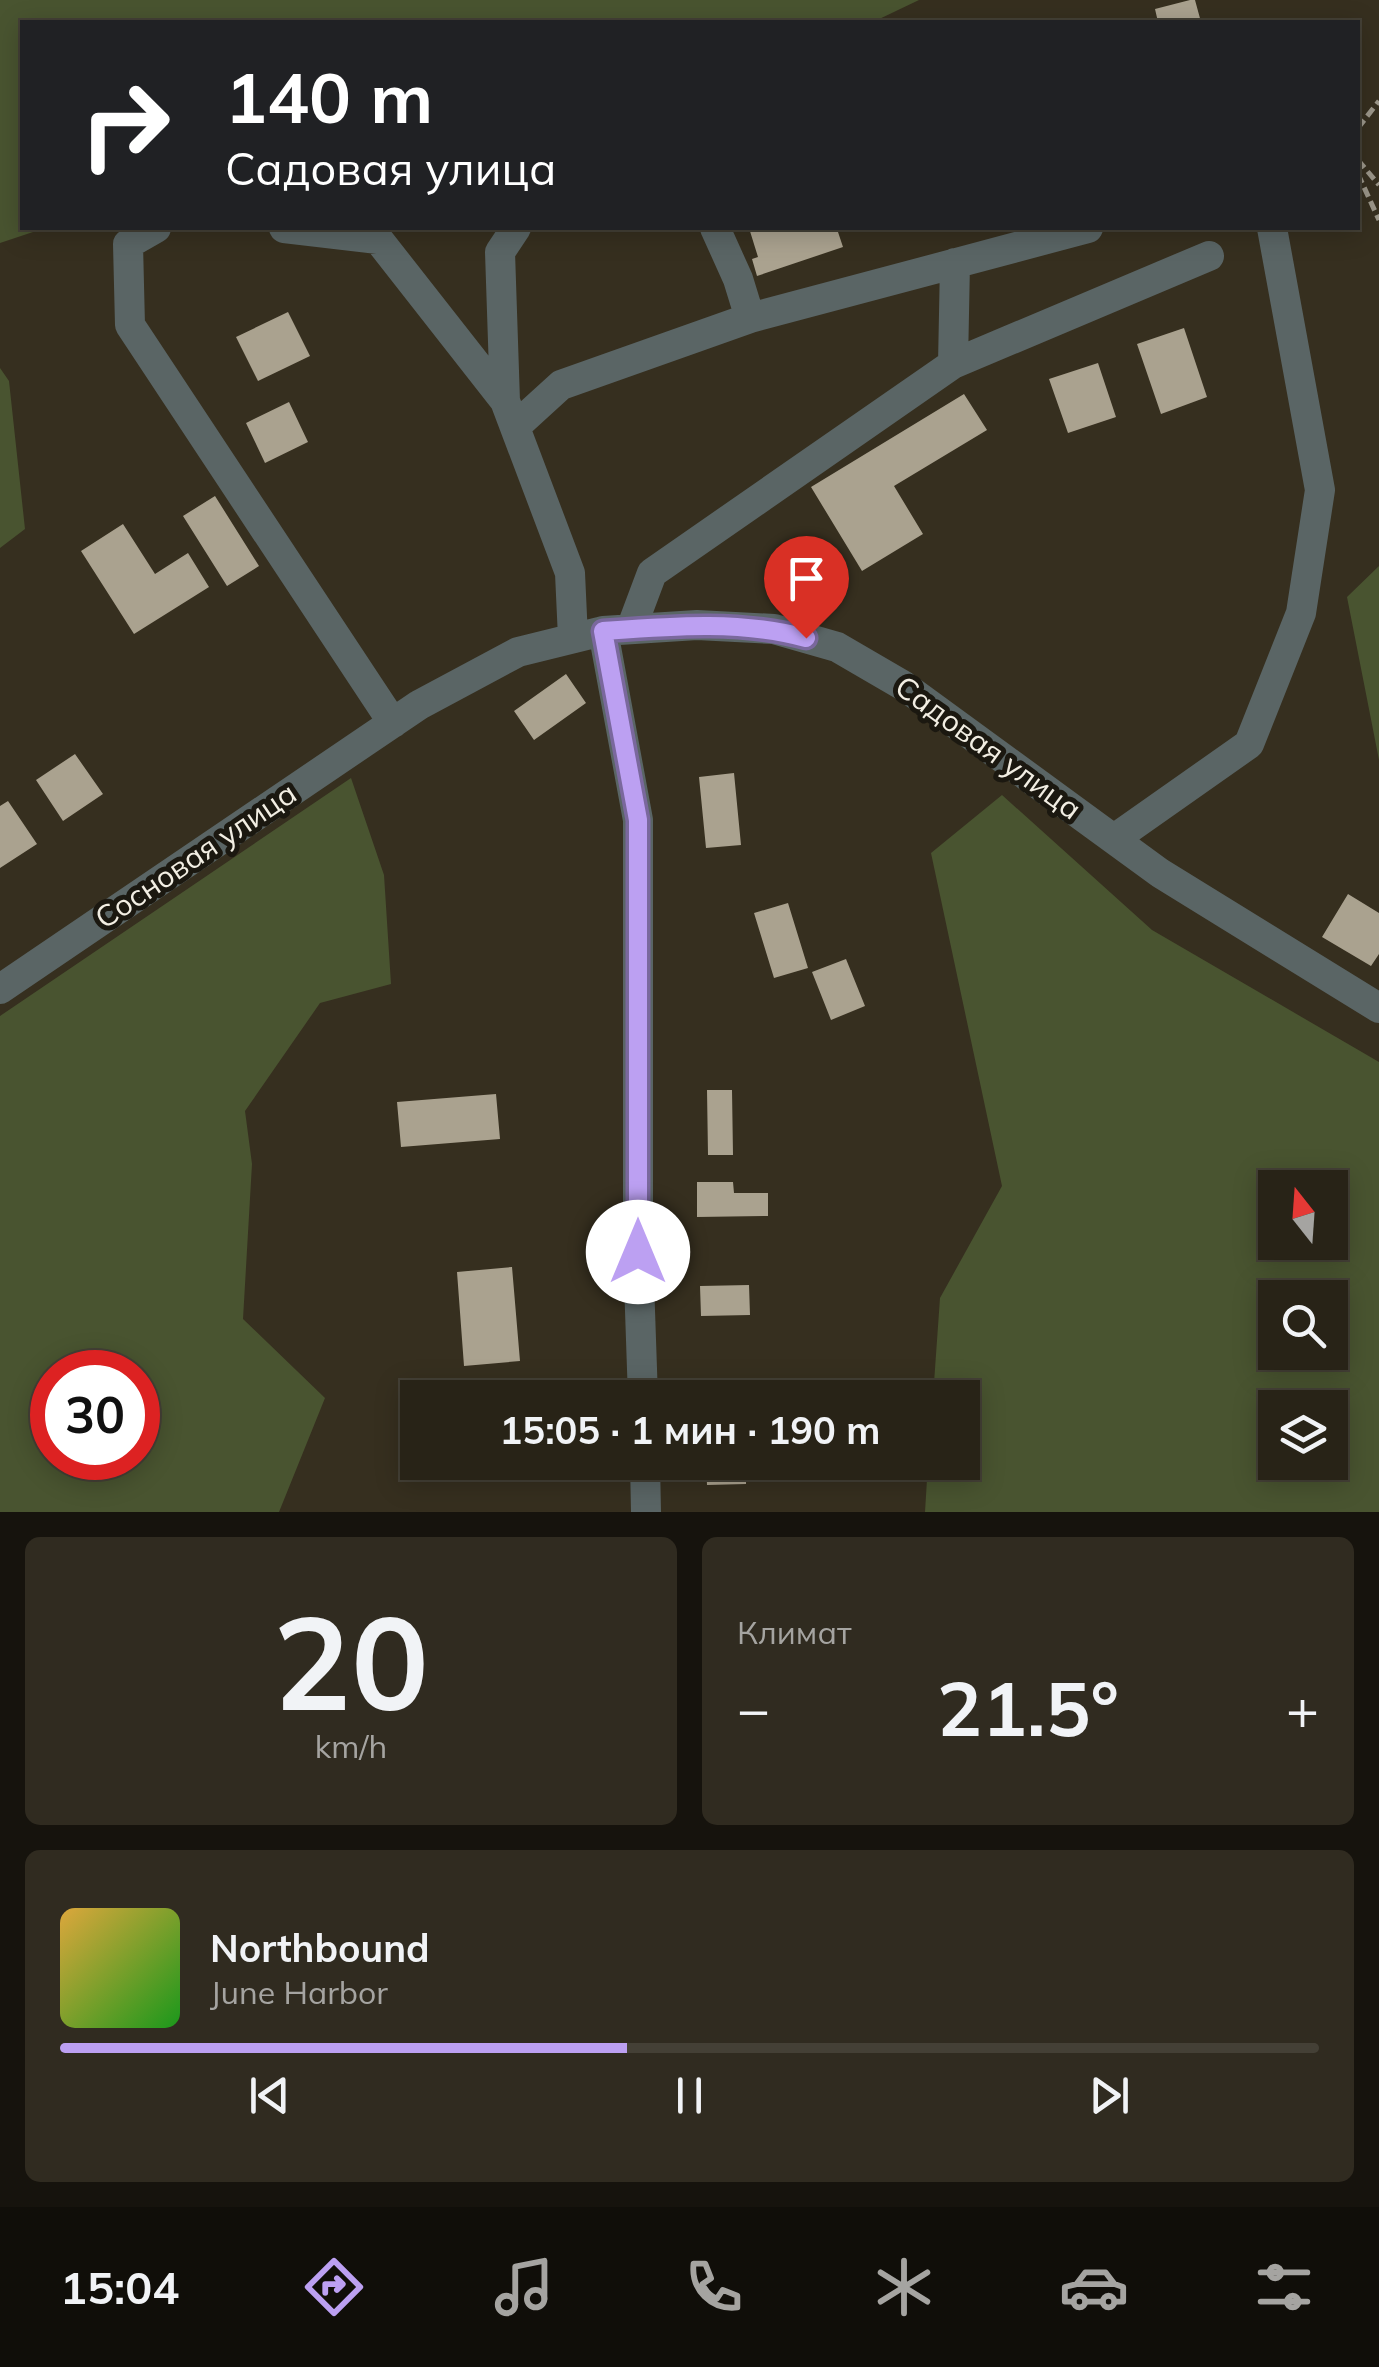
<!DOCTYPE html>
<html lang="ru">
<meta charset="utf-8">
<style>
body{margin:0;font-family:Mulish,sans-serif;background:#302b20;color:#f1f3f6;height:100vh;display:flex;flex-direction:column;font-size:38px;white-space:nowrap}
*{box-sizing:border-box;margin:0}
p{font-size:32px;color:#a5a4a1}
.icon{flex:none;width:55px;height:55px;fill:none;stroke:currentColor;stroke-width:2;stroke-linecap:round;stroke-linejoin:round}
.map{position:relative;height:1512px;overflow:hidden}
.drawer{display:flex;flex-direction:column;gap:25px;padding:25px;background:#16130d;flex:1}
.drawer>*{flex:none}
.top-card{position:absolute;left:20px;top:20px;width:1340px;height:210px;border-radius:0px;box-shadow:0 5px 25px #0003,0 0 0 2px #444036;background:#202124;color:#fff;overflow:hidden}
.needle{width:65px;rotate:343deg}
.controls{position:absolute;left:1258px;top:1170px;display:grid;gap:20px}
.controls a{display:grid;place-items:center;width:90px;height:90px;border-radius:0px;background:#282317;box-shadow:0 5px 25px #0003,0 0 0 2px #444036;font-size:50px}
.speed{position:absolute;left:30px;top:1350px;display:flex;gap:20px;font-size:50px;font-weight:700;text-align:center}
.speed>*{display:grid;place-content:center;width:130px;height:130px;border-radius:50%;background:#282317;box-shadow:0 5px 25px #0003,0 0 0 2px #444036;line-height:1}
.speed .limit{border:15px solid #d22;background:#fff;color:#111}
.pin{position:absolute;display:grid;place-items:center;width:85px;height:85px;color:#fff;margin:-102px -42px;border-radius:50% 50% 50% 0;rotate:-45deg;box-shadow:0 0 10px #0007}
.pin .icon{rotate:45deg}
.me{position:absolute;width:110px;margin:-55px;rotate:0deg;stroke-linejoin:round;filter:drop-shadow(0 0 8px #0008)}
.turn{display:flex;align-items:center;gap:35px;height:210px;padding:0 40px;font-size:45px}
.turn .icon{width:130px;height:130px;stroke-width:2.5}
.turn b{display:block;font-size:70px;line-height:85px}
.big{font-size:75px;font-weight:700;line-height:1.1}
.drawer .widget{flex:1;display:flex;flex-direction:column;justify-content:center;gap:15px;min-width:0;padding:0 35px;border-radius:15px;background:#302b20}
.drawer .dial{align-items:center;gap:0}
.dial b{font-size:130px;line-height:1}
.song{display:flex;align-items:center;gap:30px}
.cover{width:120px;height:120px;border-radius:15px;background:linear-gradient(135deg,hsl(40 70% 55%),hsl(120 70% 35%))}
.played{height:10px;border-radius:5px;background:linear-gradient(90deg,#bca0f2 45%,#444036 45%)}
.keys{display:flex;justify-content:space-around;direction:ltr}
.heat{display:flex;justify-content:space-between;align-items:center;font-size:55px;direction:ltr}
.drawer .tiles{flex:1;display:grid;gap:25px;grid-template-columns:1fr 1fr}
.widget:last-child{grid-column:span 2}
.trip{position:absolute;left:400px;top:1380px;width:580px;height:100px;border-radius:0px;background:#282317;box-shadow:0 5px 25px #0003,0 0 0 2px #444036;font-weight:700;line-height:100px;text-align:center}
.menu{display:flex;height:160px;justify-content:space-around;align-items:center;background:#100e09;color:#a5a4a1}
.menu .icon{width:70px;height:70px}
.menu .on{color:#bca0f2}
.menu b{font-size:45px;color:#f1f3f6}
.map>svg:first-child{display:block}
</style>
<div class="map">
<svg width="1379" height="1512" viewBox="0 0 1379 1512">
<rect width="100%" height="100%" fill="#362f1f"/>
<!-- green -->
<path fill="#495430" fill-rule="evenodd" d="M0 0H919L873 22H22V228H45L0 243Z
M0 368 9 381 25 529 0 548Z
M1379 566V760L1347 597Z
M351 778 384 875 391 984 320 1003 245 1111 252 1164 243 1319 325 1398 279 1512H0V1016ZM138 1372V1458H52V1372Z
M1002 795 1152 930 1379 1062V1512H925L928 1463 962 1462V1398L933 1397 940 1298 1002 1186 931 853ZM1275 1188H1330V1242H1275ZM1275 1298H1330V1352H1275ZM1275 1408H1330V1462H1275Z"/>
<!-- building -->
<path fill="#aaa28f" d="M1190 0H1195L1201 22H1158L1155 9Z
M749 228H849L838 232 843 247 757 276 752 259 758 257Z
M288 312 310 356 258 381 236 337Z
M1184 328 1207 397 1161 414 1137 344Z
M1098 363 1116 417 1068 433 1049 379Z
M964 394 987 430 894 486 923 534 862 571 811 487Z
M289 402 308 442 265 463 246 423Z
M215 496 259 566 227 586 183 516Z
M123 524 155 574 188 553 209 587 134 634 81 551Z
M566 674 586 703 534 740 514 711Z
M75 754 103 794 63 821 36 780Z
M734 773 741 845 706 848 699 777Z
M8 801 37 844 0 868V806Z
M1348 894 1379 913V954L1371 966 1322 937Z
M788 903 808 968 774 978 754 913Z
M846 959 865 1006 831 1020 812 972Z
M707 1090H732L733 1155H708Z
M496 1094 500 1139 401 1147 397 1102Z
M697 1182H733L734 1193H768V1216L697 1217Z
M512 1267 520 1361 464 1366 457 1272Z
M749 1285 750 1315 701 1316 700 1286Z
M505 1462H551L552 1480H505Z
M706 1462H746V1484L707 1485Z"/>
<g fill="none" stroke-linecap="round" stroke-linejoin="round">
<!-- path -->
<path stroke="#9c978a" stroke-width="5" stroke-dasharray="10 5" stroke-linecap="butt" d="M1358 128 1379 101
M1358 160 1379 185
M1358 174 1379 220"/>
<!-- minor -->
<path stroke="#5a6565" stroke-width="30" d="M156 228 128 244 130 325 393 723
M284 228 378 239 505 401 570 573 573 638
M715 228 738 279 750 318
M953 364 955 263
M505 401 500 252 516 228
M515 427 561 385 750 318 1088 228
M631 629 652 573 953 364 1209 256
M603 631 638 820V1252L643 1398
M1114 839 1249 744 1301 613 1320 490 1272 228
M0 989 419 705 518 652 603 631 697 625 774 629 837 647 904 686 1160 873 1379 1008
M645 1462 646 1512"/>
</g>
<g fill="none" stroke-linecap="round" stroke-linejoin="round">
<!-- route casing -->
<g stroke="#7a689d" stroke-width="25">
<path id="route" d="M638 1252V820L603 631C671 626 740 620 806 638"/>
</g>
<!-- route -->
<use href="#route" stroke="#bca0f2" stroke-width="18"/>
</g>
<g text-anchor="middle" stroke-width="10" stroke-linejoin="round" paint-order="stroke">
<!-- street labels -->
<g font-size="30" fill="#f2eee3" stroke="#1b1810">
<text transform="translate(988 748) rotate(36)" y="10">Садовая улица</text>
<text transform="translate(196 856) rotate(-34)" y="10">Сосновая улица</text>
</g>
</g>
</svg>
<div class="controls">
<a><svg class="needle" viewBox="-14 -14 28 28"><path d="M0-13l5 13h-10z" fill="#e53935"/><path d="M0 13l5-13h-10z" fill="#a5a4a1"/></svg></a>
<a><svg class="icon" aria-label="search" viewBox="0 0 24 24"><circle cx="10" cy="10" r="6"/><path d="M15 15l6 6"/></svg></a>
<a><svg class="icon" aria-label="layers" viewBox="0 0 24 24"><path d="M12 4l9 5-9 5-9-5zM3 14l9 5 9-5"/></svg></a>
</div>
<div class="speed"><div class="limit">30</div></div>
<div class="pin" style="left:806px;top:638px;background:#d93025"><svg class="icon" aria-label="arrive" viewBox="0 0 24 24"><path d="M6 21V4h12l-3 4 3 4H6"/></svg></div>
<svg class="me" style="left:638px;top:1252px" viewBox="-20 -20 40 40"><circle r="19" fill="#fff"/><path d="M0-13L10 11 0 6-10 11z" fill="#bca0f2"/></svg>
<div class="trip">15:05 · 1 мин · 190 m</div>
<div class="top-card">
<div class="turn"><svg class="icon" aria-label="right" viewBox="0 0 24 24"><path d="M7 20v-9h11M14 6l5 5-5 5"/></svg><div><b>140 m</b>Садовая улица</div></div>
</div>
</div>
<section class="drawer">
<div class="tiles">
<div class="widget dial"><b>20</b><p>km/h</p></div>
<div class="widget"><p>Климат</p>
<div class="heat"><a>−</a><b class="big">21.5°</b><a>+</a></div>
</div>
<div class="widget">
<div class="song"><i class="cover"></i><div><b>Northbound</b><p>June Harbor</p></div></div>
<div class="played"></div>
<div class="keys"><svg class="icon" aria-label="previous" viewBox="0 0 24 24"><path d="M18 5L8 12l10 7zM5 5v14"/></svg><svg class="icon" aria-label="pause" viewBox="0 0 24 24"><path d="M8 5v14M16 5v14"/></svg><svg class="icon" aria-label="next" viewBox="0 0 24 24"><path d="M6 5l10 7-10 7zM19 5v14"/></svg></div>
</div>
</div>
</section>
<nav class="menu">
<b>15:04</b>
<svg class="icon on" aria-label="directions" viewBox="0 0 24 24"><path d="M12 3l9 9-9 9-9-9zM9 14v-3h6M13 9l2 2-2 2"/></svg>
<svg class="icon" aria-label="music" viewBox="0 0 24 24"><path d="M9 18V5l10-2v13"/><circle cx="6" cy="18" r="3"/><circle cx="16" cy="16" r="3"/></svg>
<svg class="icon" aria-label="phone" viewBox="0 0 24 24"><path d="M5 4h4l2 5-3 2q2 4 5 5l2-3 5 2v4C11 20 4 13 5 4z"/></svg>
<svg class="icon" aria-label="climate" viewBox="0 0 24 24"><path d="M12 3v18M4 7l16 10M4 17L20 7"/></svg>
<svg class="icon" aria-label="car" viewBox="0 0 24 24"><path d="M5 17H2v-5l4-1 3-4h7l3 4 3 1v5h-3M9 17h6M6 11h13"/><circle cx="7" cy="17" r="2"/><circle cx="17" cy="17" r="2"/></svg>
<svg class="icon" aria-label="filters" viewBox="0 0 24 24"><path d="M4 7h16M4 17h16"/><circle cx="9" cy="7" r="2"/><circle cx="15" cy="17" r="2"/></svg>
</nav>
